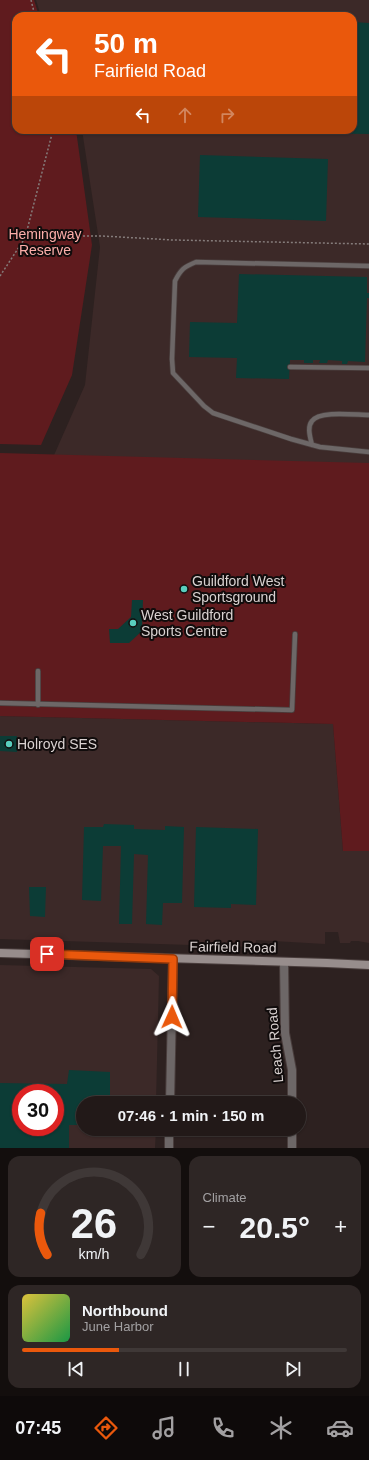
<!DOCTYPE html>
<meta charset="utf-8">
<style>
body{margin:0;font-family:Arial,sans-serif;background:#2e2625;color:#f1f3f6;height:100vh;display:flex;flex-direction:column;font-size:15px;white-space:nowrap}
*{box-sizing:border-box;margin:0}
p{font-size:13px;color:#a2a0a2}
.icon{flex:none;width:22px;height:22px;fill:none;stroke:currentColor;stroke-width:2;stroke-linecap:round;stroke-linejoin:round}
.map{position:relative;height:1148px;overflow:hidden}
.details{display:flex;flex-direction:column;gap:8px;padding:8px;background:#130e0d;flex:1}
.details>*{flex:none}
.guide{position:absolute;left:12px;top:12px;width:345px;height:122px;border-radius:12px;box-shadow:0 1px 3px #0004,0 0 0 1px #3f3837;background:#ea580c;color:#fff;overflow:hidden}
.speed{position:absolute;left:12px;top:1084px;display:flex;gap:8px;font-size:20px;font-weight:700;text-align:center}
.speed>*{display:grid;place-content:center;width:52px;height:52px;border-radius:50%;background:#221918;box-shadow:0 1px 3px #0004,0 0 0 1px #3f3837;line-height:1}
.speed .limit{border:6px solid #d22;background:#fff;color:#111}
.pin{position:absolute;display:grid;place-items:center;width:34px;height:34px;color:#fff;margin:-17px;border-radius:8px;box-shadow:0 2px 6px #0006}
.me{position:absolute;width:44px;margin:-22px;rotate:1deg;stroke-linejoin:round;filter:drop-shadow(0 0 3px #0008)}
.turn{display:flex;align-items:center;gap:14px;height:84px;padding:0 16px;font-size:18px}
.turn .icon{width:52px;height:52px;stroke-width:2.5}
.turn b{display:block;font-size:28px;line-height:34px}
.lanes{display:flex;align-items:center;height:38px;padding:0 16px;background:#0003;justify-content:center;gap:20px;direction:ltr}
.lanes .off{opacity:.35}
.big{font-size:30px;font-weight:600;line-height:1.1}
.details .card{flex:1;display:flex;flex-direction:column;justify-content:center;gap:6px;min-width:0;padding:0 14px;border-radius:12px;background:#2e2625}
.details .dial{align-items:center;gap:0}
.dial svg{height:104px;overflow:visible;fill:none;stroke:#3f3837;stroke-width:7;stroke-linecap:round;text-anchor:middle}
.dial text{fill:#f1f3f6;stroke:none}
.song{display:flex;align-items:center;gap:12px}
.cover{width:48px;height:48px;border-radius:6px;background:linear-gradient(135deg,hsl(50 70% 55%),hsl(140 70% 35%))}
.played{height:4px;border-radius:2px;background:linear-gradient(90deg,#ea580c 30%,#3f3837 30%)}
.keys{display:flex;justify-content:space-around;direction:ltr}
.heat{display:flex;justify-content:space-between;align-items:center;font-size:22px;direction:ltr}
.details .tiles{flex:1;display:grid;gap:8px;grid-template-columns:1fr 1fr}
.card:last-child{grid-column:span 2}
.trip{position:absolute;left:76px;top:1096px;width:230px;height:40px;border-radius:20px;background:#221918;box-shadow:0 1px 3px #0004,0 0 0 1px #3f3837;font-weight:600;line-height:40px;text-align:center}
.tab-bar{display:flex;height:64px;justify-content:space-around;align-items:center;background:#0e0a0a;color:#a2a0a2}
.tab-bar .icon{width:28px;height:28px}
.tab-bar .selected{color:#ea580c}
.tab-bar b{font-size:18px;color:#f1f3f6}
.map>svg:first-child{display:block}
</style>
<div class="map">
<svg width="369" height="1148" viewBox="0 0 369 1148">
<rect width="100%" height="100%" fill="#2d2120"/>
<!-- built -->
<path fill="#3c2928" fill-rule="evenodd" d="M36 0H369V464L51 462 85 385 100 247 82 130H353V16H41Z
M0 716 333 724 343 851H369V943L358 941H351L350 943H340L338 932H325V944L256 940 255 947 0 939Z
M0 965 151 969 159 976 156 1103H83V1129H156L155 1148H0ZM21 1093H55V1127H21Z"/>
<!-- green -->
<path fill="#5f1b1e" d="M0 0H34L39 16H16V130H76L92 245 72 375 41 445 0 444Z
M0 453 369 463V851H343L333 724 0 716Z"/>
<!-- building -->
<path fill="#0c3c36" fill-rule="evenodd" d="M353 22 369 23V134L223 132V130H353Z
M200 155 328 159 326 221 198 217Z
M239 274 367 277V293H369V298H367L365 362 348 361 347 364H342V361L328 360 327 363H319L320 360H313V363H304V360H290L289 379 236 378 237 358 189 357 190 322 237 323Z
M132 600H143L142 631 129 643H110L109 629H118L131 617Z
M0 736H17V752L0 751Z
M104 824 134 825V829L165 830V826L184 827 182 903H163L162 925 146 924 148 855 134 854 132 924H119L121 846H103L101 901 82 900 84 827H103Z
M196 827 258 829 256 905 231 904V908L194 907Z
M29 887H46L45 917 30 916Z
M69 1070 110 1072V1103H83V1125H69V1148H0V1083L67 1084ZM21 1093H55V1127H21Z"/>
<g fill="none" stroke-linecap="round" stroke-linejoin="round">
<!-- service casing -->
<g stroke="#493d3c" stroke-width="6">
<path id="service" d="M369 266 196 262C184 267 181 269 175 281L172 359 173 373 204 406 213 413 291 439 320 447 369 452
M290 367 369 368
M312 445C310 437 307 427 312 421 319 410 356 415 369 415
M0 703 292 710 295 634
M38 705V671"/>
</g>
<!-- minor casing -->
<g stroke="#493d3c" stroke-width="10">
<path id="minor" d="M284 962 285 1033 292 1070V1103
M170 1103 173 959
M292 1129V1148
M169 1148V1129"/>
</g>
<!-- secondary casing -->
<g stroke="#493d3c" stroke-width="10">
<path id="secondary" d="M0 953 327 963 369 965"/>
</g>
<!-- path -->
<path stroke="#857c7b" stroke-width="1.5" stroke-dasharray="2 2" stroke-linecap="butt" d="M31 0 35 16
M71 236H102L173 240 369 244
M0 276 25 238 53 130"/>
<!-- service -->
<use href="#service" stroke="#6d6767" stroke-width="4.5"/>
<!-- minor -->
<use href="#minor" stroke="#6d6767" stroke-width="8"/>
<!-- secondary -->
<use href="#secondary" stroke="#978d8c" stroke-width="8"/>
</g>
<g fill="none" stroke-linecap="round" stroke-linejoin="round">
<!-- route casing -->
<g stroke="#983908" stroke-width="10">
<path id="route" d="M47 954 173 959 172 1017"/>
</g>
<!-- route -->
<use href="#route" stroke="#ea580c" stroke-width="7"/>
</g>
<!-- markers -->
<g fill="#59cebe" stroke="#110c0c" stroke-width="1.5">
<circle cx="184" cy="589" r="4"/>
<circle cx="133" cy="623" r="4"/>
<circle cx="9" cy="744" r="4"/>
</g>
<g text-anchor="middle" stroke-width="4" stroke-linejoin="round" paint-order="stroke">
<!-- park labels -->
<g font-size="14" fill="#fdaeaa" stroke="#110c0c">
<text x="45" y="239">Hemingway<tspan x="45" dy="16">Reserve</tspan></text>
</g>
<!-- poi labels -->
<g font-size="14" fill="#dad2d1" stroke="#110c0c" text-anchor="start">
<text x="192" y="586">Guildford West<tspan x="192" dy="16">Sportsground</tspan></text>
<text x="141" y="620">West Guildford<tspan x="141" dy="16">Sports Centre</tspan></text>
<text x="17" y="749">Holroyd SES</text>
</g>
<!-- street labels -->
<g font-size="14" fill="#dad2d1" stroke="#110c0c">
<text transform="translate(233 947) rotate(1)" y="5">Fairfield Road</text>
<text transform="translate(275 1045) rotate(-95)" y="5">Leach Road</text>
</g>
</g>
</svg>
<div class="speed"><div class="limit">30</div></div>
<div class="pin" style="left:47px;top:954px;background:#d93025"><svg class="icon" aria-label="arrive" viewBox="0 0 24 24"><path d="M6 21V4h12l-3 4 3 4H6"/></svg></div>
<svg class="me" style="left:172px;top:1017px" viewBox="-20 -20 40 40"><path d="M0-17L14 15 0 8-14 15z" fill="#ea580c" stroke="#fff" stroke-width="4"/></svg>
<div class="trip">07:46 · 1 min · 150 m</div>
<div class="guide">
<div class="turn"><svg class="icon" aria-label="left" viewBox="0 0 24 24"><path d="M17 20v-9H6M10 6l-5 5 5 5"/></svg><div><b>50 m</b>Fairfield Road</div></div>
<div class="lanes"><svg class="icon" aria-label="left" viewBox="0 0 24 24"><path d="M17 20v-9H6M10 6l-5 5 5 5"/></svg><svg class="icon off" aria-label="ahead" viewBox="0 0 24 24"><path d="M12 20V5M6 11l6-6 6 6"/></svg><svg class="icon off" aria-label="right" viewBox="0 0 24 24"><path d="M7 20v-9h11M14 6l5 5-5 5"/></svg></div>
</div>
</div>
<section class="details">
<div class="tiles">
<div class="card dial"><svg viewBox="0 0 100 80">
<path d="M14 69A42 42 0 1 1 86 69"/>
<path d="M14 69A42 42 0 0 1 9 37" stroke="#ea580c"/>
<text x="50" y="56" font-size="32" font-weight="700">26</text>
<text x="50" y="72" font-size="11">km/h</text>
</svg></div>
<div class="card"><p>Climate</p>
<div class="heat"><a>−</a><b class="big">20.5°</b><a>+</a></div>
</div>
<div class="card">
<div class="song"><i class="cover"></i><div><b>Northbound</b><p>June Harbor</p></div></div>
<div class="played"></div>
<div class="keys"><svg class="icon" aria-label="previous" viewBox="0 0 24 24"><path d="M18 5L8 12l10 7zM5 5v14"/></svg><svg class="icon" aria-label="pause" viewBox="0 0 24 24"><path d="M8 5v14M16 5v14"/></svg><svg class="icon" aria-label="next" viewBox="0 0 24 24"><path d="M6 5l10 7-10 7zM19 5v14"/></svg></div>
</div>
</div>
</section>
<nav class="tab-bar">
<b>07:45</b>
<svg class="icon selected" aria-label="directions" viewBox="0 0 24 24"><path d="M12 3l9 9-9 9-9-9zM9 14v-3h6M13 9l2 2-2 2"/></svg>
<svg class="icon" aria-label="music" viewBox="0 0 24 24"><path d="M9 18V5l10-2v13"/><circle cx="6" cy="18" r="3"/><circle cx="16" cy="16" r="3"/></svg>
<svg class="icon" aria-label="phone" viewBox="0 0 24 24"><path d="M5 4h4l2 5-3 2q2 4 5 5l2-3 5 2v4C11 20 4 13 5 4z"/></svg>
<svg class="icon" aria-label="climate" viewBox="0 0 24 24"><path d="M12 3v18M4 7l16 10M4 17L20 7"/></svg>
<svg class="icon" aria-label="car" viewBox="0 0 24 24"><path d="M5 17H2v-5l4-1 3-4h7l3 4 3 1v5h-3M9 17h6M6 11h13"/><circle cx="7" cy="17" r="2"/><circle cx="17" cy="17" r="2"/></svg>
</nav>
